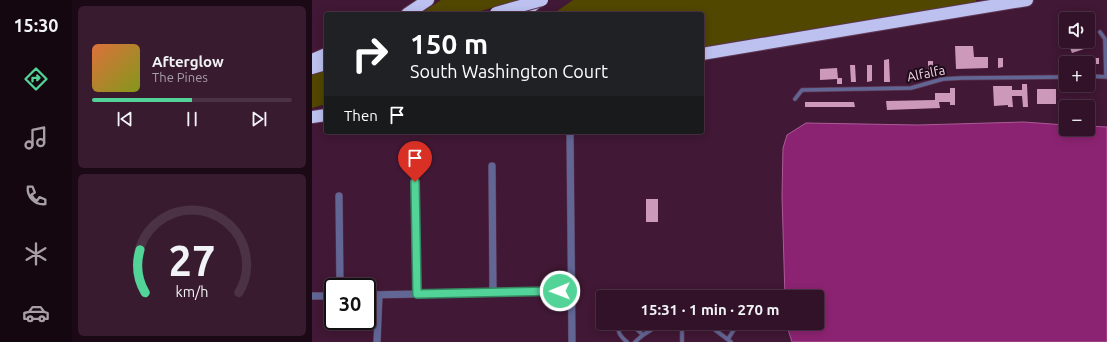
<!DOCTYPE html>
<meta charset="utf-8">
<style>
body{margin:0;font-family:Ubuntu,sans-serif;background:#391b30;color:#f1f3f6;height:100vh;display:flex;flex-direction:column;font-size:15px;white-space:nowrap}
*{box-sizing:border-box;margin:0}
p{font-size:13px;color:#a89ea8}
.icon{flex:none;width:22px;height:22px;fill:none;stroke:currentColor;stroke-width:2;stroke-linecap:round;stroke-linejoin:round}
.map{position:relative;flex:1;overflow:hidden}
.drawer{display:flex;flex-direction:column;gap:6px;padding:6px;background:#1b0a16;width:240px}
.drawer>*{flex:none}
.guide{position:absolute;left:12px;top:12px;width:380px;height:122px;border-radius:4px;box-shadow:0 2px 10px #0003,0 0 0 1px #4c3245;background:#202124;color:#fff;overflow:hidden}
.buttons{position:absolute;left:747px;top:12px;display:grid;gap:8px}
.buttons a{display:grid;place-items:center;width:36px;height:36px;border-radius:4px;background:#311228;box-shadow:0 2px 10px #0003,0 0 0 1px #4c3245;font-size:20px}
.speed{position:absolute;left:12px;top:278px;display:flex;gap:8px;font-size:20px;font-weight:700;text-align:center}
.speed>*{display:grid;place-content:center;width:52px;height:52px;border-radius:50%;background:#311228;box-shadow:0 2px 10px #0003,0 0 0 1px #4c3245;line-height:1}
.speed .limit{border:2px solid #111;border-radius:6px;background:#fff;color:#111}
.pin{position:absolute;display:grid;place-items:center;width:34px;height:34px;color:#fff;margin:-41px -17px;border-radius:50% 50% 50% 0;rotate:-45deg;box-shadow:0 0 4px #0007}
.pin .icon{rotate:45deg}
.me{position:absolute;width:44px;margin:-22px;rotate:269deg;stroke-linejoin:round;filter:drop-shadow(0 0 3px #0008)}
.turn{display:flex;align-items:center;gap:14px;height:84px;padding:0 20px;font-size:18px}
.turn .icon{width:52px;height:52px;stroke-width:2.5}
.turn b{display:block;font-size:28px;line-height:34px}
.then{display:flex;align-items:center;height:38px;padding:0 20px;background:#0003;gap:8px;font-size:15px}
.drawer .tile{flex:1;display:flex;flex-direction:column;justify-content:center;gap:6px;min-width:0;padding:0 14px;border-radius:6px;background:#391b30}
.drawer .dial{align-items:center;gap:0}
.dial svg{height:104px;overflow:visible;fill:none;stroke:#4c3245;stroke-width:7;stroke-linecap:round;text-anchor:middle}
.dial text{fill:#f1f3f6;stroke:none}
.song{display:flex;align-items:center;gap:12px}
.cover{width:48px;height:48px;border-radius:6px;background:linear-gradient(135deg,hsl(20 70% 55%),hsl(70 70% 35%))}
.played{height:4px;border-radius:2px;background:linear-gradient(90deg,#52d397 50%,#4c3245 50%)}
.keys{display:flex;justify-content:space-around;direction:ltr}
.trip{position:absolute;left:284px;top:290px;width:228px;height:40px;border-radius:4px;background:#311228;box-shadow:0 2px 10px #0003,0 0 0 1px #4c3245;font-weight:700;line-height:40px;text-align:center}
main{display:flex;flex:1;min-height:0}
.tabs{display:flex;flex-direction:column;width:72px;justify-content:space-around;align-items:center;background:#140710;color:#a89ea8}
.tabs .icon{width:28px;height:28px}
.tabs .active{color:#52d397}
.tabs b{font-size:18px;color:#f1f3f6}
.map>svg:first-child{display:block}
</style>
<main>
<nav class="tabs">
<b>15:30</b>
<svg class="icon active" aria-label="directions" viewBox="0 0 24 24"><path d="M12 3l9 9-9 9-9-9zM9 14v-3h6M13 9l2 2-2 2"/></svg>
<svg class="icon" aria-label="music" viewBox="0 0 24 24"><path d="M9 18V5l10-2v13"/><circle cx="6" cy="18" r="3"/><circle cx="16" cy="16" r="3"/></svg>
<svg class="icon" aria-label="phone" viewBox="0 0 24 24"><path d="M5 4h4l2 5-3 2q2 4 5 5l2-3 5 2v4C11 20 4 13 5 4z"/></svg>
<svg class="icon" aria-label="climate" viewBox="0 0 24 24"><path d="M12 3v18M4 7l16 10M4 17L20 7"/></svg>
<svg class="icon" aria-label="car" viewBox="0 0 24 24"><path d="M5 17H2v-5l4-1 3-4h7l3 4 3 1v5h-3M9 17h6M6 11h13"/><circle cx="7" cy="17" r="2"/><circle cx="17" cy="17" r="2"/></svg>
</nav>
<section class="drawer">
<div class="tile">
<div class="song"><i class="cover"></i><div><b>Afterglow</b><p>The Pines</p></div></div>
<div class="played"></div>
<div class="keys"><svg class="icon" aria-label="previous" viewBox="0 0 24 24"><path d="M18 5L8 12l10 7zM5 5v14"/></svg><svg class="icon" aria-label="pause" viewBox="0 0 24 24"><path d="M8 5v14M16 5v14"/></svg><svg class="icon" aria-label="next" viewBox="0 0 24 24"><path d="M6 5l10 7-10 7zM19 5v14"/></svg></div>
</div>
<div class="tile dial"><svg viewBox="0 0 100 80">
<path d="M14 69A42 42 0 1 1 86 69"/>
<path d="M14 69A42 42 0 0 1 10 36" stroke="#52d397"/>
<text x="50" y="56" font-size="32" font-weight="700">27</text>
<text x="50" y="72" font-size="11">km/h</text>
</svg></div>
</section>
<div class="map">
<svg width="795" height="342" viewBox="0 0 795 342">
<rect width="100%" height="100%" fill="#411835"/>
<!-- green -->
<path fill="#514700" d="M129 0H208L158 14H108Z
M261 0H664V2L390 47V14H241Z
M14 69V104L0 108V73Z"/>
<!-- water -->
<path fill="#8c2372" stroke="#ac5a97" d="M712 122 754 125V129H776V126L795 127V342H480L474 323H505V297H473L470 196 471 148 475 135 494 123 606 125Z"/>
<!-- building -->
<path fill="#cd99bb" d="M779 42 781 46 760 53 758 48Z
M643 46H661L662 57H676V68L644 69Z
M686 58H691V67L686 68Z
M776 58H787V64H776Z
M577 59 578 82H572V60Z
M616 61H621V75H616Z
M538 65H543L544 82H539Z
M555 65H560V81L555 82Z
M525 68 526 78H530V84H525V79L508 80V69Z
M710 84H715L716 107H711L710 96H700L701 107H696V105L682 106 681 86H700V90H710Z
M773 85V93H754V86Z
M638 88H643V105H638V102H627L628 108 575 110 574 101 623 100V93H638Z
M725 89H744V104H725Z
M493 102H542L543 107H493Z
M334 199H346V222H334Z"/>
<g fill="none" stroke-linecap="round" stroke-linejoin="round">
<!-- service casing -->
<g stroke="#5e3752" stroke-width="5">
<path id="service" d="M788 32 793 39 794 76
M776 76 795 77
M483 99 490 90 599 88 631 79 650 78 754 77
M310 323C303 330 308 336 315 342
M318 323 331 335
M370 323V342
M385 323 402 329 406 323
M402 329 419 342
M416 339 423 328 422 323
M323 342C332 333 343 327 354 323"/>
</g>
<!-- minor casing -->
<g stroke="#5e3752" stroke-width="8">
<path id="minor" d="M258 132 260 342
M180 166 181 293
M103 181 105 294
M27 196 28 287
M55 295 259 291
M0 296H21
M65 342 67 295"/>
</g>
<!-- motorway casing -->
<g stroke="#5e3752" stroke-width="14">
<path id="motorway" d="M95 14 116 0
M211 14 227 0
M390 54 715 0
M0 60 14 54
M0 68 14 64
M0 117 14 115"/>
</g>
<!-- service -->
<use href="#service" stroke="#626695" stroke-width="3.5"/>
<!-- minor -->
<use href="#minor" stroke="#626695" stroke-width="7"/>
<!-- motorway -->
<use href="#motorway" stroke="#bcc1f0" stroke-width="12"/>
<!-- motorway-bridge casing -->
<g stroke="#5e3752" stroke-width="14" stroke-linecap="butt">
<path id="motorway-bridge" d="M184 13 230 0"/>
</g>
<!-- motorway-bridge -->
<use href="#motorway-bridge" stroke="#bcc1f0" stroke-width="12"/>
</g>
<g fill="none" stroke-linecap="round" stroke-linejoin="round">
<!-- route casing -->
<g stroke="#358962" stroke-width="10">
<path id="route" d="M103 182 105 294 248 291"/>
</g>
<!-- route -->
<use href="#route" stroke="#52d397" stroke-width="7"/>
</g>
<g text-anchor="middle" stroke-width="4" stroke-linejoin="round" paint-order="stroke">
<!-- street labels -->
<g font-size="13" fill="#f6daec" stroke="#1d0b18">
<text transform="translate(614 73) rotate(-11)" y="5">Alfalfa</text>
</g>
</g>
</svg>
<div class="buttons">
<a><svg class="icon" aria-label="sound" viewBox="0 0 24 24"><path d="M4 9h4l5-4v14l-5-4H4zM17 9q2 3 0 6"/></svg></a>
<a>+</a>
<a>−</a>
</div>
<div class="speed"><div class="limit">30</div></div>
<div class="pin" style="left:103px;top:182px;background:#d93025"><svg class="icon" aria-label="arrive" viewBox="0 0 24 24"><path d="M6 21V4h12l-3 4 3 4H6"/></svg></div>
<svg class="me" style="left:248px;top:291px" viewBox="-20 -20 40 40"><circle r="17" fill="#52d397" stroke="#fff" stroke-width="3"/><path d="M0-11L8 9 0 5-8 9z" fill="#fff"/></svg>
<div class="trip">15:31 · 1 min · 270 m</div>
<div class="guide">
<div class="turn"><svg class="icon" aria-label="right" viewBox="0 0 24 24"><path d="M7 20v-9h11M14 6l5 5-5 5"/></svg><div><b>150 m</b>South Washington Court</div></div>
<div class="then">Then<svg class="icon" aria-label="arrive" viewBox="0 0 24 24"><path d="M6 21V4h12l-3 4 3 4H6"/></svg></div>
</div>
</div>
</main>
